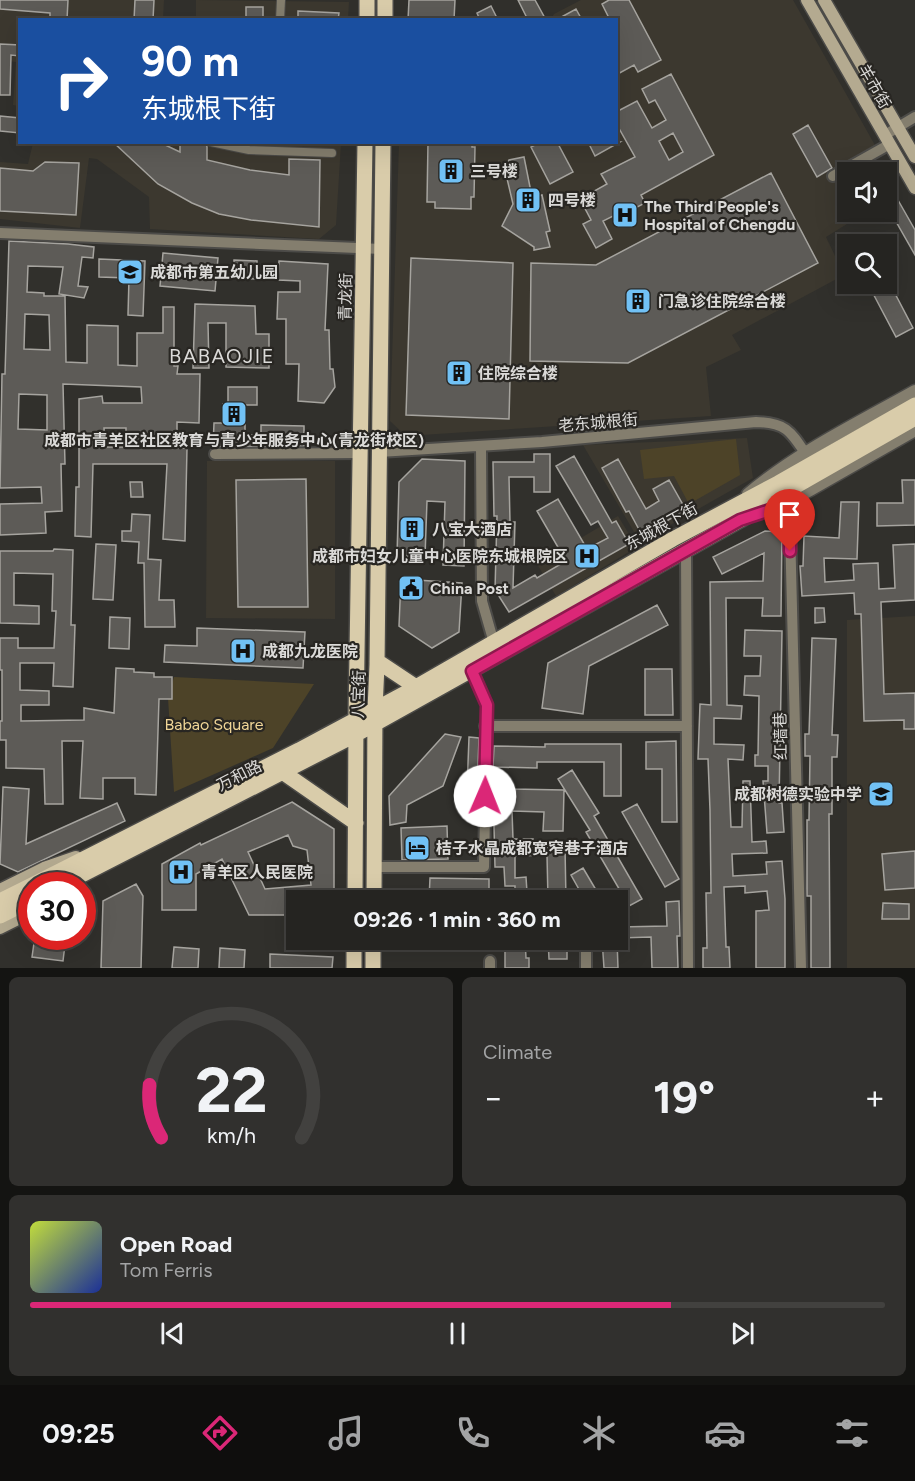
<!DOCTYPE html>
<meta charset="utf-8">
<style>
body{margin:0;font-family:Figtree,"Noto Sans SC",sans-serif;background:#31302e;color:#f1f3f6;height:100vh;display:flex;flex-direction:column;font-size:22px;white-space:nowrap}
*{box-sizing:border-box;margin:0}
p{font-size:20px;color:#a3a4a5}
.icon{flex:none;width:33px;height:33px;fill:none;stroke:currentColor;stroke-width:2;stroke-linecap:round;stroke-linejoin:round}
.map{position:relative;height:968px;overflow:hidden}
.sheet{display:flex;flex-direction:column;gap:9px;padding:9px;background:#141412;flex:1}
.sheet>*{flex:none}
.banner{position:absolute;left:18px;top:18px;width:600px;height:126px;border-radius:0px;box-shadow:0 6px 24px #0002,0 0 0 2px #42413f;background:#1a4fa0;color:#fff;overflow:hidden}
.fabs{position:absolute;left:837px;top:162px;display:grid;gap:12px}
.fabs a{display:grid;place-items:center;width:60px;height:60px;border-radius:0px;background:#252421;box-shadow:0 6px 24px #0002,0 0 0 2px #42413f;font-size:30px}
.speed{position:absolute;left:18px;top:872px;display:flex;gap:12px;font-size:30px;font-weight:700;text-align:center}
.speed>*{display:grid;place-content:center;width:78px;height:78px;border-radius:50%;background:#252421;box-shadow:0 6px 24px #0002,0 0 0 2px #42413f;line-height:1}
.speed .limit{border:9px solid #d22;background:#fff;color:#111}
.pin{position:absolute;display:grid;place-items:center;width:51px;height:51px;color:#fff;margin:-62px -26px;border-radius:50% 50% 50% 0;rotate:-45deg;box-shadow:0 0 6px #0007}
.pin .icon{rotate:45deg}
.me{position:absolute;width:66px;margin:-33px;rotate:1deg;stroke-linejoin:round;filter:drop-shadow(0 0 4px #0008)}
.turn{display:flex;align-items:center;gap:21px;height:126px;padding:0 24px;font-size:27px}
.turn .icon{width:78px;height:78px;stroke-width:2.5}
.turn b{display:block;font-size:42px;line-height:51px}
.big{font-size:45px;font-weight:700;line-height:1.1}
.sheet .card{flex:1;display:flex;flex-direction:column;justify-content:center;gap:9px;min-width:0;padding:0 21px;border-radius:9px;background:#31302e}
.sheet .dial{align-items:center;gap:0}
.dial svg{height:156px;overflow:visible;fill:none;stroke:#42413f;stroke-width:7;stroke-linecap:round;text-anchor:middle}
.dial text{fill:#f1f3f6;stroke:none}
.song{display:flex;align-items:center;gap:18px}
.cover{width:72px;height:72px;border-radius:9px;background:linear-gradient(135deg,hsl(70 70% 55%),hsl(230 70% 35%))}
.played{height:6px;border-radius:3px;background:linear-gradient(90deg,#db2777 75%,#42413f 75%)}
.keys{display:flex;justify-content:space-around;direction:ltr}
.heat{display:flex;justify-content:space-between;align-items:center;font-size:33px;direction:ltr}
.sheet .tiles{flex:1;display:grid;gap:9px;grid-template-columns:1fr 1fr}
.card:last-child{grid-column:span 2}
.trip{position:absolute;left:286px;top:890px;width:342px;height:60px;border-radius:0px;background:#252421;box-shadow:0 6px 24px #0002,0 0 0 2px #42413f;font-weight:700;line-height:60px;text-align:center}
.dock{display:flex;height:96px;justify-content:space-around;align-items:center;background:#0f0e0d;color:#a3a4a5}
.dock .icon{width:42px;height:42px}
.dock .on{color:#db2777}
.dock b{font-size:27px;color:#f1f3f6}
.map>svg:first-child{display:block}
</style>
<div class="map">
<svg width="915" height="968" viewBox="0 0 915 968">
<rect width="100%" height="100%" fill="#31302c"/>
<!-- built -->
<path fill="#3c382f" d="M0 0H164L163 19 20 20 19 106 13 105 16 62 0 60Z
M196 0 349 2 348 19 196 20Z
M581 0H793L876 147 831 172 847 204 848 212H851L855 219 826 237 844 275 732 335 741 350 706 367 711 416 406 436 390 421 399 143 616 142V20L551 19 554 14Z
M33 143H341L336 225 319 239 150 229 149 197 97 159 89 158 80 228 0 219V162L28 164Z
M747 438 753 478 640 542 583 445Z
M207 461H335V619L206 618Z
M618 516 637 547 556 596 537 564Z
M915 616V968H847V620Z"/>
<!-- green -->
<path fill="#4d4328" d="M736 439 740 475 689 504 674 476 644 479 640 450Z
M174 677 314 684 273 748 174 792 168 698Z"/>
<!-- building -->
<path fill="#5d5b57" stroke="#a6a49f" stroke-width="1.5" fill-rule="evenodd" d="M0 0H68L67 20H50V13L0 9Z
M135 0H154L153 20H134Z
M409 0H455L454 20H408Z
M518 0H535L546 20H528Z
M609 0H629L661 60 638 72 634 65 616 75V20H610L602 4Z
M491 6 498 20H480L477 13Z
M246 7H263V20H246Z
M576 9 582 20H556Z
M298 11 339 13 338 20H298Z
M0 44 20 45V56L11 55 10 95H0Z
M671 74 714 155 641 195 645 203 622 215 621 212 603 221 612 239 596 248 583 224 591 220 580 199 607 184 601 174 635 157 616 123V112L637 101 652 128 666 120 655 100 649 103 642 89ZM673 133 683 152 669 160 659 141Z
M0 116 20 118V133L0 131Z
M808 125 832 168 817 177 793 134Z
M113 142H159L180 152V142H205L207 147V160L250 170 289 175V159L320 160 319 227 251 220 219 214 192 203 158 184Z
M428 142H472V147H475L474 197H471V209L435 208V202H427Z
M541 142H557L573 172 550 184 531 147Z
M588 142H620L595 156Z
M524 157 532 197 542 195 550 231 546 232 550 247 534 250V247L502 226 513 204 505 170 509 160Z
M876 161 883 172H869L866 167Z
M45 162 79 163 76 215 0 211V168L33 171Z
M771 173 818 263 628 363 530 361 531 263 596 265Z
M886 179 915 230V255L886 204Z
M9 241 68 244 94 247 93 258 82 257 78 286 88 287 84 298 59 294 63 267 28 266 27 292 44 293V296H65L66 362 87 363V325L118 326V365L137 366V333H163V307H174V366H178L177 374H200L199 423 177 422V448H187L185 541 163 539 167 464H93L91 537 75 536 76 487H79V399L102 396 103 403H142L141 387 63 384 65 464H61L62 511 45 512 46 533 0 535V504L42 503 41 487 0 488 2 374H5ZM25 314 49 315 50 350 24 349ZM19 394 47 395V430L18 429ZM104 428H126V447H105Z
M163 253 218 258 215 291 160 286Z
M411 258 513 263 509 419 406 415Z
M99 259 145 261 143 316 128 315 129 278 99 277Z
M234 260 257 261V279L233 278Z
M279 261 328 264 325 330H329L330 369H333L335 387 324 403 298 401 299 364H286V319H277L278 292H300V281L278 280Z
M868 284H890L913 328 896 337Z
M195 304 255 306 256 334H269V368L226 367V323H208L209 368H193Z
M228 387H257V405H245V435H261V425L304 426V446L213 447 214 423H223V404H228Z
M534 454H550V492H534V477H509L510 522H515L513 588 535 575 537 578 566 561 537 511 558 499 587 549 608 538 598 521 591 525 556 466 574 456 612 523 616 521 629 544 509 612 495 590 497 516H494L493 462H534Z
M422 459 465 461 464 566 443 565 445 502 427 501 425 557 397 556 399 482Z
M618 459 646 509 659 501 653 489 669 480 686 510 642 535 629 511 626 512 602 468Z
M306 479 308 607H238L236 480Z
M902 480H915V525L877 526V503H903Z
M130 482H142L143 497H131Z
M841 502H859L857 559 824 558 825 582 854 580 853 564 878 563 879 589 895 588 893 545 915 544V600L881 602 884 694 915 693V729H904V720L864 721 861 614H855L854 593 802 596 800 566H803L804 536 839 538Z
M132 514 150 515 148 559 161 560 159 600H174L175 627H145L144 563H138L139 542 122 541V531H131Z
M765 531 782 532 781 616H762L763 598H726L727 705 742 706 741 719 714 718V744L744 745 743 760 728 759 731 827H742L743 781H750L752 842 766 841 767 853 732 854 733 876 767 874 766 862 782 861 785 899V968H756V911L769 910 767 891 745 893V886L724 887 726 947H729L730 968H703V948H707L706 893H711L710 810 708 759H698L700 704 711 705 710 582 763 581 764 553 722 574 713 557Z
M96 544 116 545 113 600 93 599Z
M54 549 73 550 71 625H75L73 687 53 686 54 663H20V690L49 691V705H21V721L84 720V708L114 713 116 668 134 669V672L154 673V677H172V699H159L156 795 135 794V778H103V799L80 798 83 741H62L63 804H45L44 769 6 768V740H0V721H2V670H0V638H18V648H54L56 611H52L53 574 14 573V605L39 606V624L0 623V551H53Z
M401 579 462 583 459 632 432 648 399 626Z
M657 605 668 625 589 666 583 714 542 708 548 663Z
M815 608H824L825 622 815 623Z
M110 617 130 618 129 649 109 648Z
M197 628 305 632 303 668 164 662 165 645 197 646Z
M745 630 782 631 779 803H782L784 832 767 833 763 781H768V766H755V755H758L759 696 744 695 745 676H760L761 656H744Z
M812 638 836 639 832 735H838L837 757H832V814H829L830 968H811V896H807V820H809L810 756H805V734H809Z
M645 669H672L673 715H645Z
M445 734 461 737 443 786 407 805 406 822 390 825 389 796Z
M469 737 479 738 477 791 467 790Z
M676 741 677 822H662V769H646V742Z
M545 744H621V796H604V762H537V768L493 767 494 746 545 747Z
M572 770 599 813 594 816 642 899 629 906 586 832 590 830 558 779Z
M493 785H512V789L564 790 563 831H543L544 812 512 811 513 839H533V848L565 847 566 900H548L547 855 515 856V878L526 877 527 892 515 893V886H505L504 867H495Z
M3 787 29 789 26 844 117 803 125 821 18 872 0 864Z
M292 802 334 829V900H297V915H249L222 859 196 874V910H162V864L200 843 201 845ZM288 835 293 846 307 850 311 885 265 889 248 852Z
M637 804 679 879 665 887 622 812Z
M447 826 448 859 402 860 401 828Z
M915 851V888L885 890 882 854Z
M583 868 602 900H585L571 875Z
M430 878 489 879V893H477L476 900H429Z
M136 884 143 896 141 968H101L103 901Z
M679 901 680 936H677L678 968H652L651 937 618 938V927L667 926 666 902Z
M883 903 909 904V919H882Z
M35 936H66L63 961 32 957Z
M395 939H476L475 950 395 948Z
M496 939H525L526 958H529V968H505V946L497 947Z
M548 939H567V959H549Z
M602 939H617L618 968H604Z
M174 947 199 949 198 968H172Z
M220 948 245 950 244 968H219Z
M270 954 333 957 332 968H270Z"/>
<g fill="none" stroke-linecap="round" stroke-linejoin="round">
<!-- pedestrian casing -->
<g stroke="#4c4b48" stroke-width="10">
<path id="pedestrian" d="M280 20 281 0
M211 142 249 150 332 153"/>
</g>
<!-- minor casing -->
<g stroke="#4c4b48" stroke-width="14">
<path id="minor" d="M885 135 915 117
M833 176 890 144
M0 233 382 249
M481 446 482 601 494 643
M379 452 542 442 756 422C785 423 790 430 805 453
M215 454 361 453
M779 507 790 528 801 968
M686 550 688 968
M485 726H687
M374 867H484L487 705 472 671
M586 949V968
M490 968V961"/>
</g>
<!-- tertiary casing -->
<g stroke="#4c4b48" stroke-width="15">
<path id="tertiary" d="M748 494C798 452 858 423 915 391
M759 513 789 502 915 430"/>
</g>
<!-- secondary casing -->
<g stroke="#4c4b48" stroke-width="15">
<path id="secondary" d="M807 0 915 188
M824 0 915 157
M0 890 44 868 76 857
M0 928 32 912"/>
</g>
<!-- primary casing -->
<g stroke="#4c4b48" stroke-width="18">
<path id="primary" d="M367 20V0
M385 20V0
M377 661 416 687
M284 773 356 823
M32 885 299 750 409 691 673 539 778 483 915 405
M62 885 355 735 740 520 782 494 915 418
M355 900 356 718 365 142
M374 900 375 709 377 665 383 142
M0 901 32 885
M0 916 32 900
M354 968V939
M373 968V939"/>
</g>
<!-- pedestrian -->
<use href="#pedestrian" stroke="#847e6e" stroke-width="8"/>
<!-- minor -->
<use href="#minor" stroke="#847e6e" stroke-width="10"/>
<!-- tertiary -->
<use href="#tertiary" stroke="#847e6e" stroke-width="12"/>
<!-- secondary -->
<use href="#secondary" stroke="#b4aa90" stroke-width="12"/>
<!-- primary -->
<use href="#primary" stroke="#d9ccaa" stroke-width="15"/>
</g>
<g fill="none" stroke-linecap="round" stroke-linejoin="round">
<!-- route casing -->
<g stroke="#8e194d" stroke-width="15">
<path id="route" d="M485 796 487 705 472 671 740 520 779 507 790 528V551"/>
</g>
<!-- route -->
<use href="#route" stroke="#db2777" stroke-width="10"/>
</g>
<!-- icons -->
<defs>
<g id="building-square" transform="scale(1.35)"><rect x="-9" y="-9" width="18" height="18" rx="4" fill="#71c1f5" stroke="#282622"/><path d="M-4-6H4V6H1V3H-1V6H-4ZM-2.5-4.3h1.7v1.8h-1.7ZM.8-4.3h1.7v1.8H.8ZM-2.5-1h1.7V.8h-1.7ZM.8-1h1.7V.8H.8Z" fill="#111"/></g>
<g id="hospital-square" transform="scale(1.35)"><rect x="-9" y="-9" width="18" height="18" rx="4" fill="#71c1f5" stroke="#282622"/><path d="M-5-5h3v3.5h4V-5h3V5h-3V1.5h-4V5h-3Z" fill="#111"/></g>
<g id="school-square" transform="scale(1.35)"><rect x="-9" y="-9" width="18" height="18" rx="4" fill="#71c1f5" stroke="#282622"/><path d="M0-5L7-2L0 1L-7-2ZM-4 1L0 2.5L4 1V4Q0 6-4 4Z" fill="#111"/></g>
<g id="civic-square" transform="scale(1.35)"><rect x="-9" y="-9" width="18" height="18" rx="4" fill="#71c1f5" stroke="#282622"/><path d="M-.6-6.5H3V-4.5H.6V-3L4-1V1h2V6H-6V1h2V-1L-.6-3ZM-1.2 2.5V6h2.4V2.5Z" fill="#111"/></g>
<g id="hotel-square" transform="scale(1.35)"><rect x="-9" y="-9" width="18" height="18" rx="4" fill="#71c1f5" stroke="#282622"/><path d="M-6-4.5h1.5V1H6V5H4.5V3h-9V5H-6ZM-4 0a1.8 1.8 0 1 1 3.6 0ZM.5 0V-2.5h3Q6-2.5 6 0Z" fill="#111"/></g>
</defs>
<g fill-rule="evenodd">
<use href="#building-square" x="451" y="171"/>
<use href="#building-square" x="528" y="200"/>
<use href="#hospital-square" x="625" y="215"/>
<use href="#school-square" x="130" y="272"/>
<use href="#building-square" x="638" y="301"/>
<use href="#building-square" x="459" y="373"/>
<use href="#building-square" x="234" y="414"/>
<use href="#building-square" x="412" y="529"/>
<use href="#hospital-square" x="587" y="556"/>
<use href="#civic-square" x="411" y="588"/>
<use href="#hospital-square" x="243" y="651"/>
<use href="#school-square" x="881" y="794"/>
<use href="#hotel-square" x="417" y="848"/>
<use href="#hospital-square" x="181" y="872"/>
</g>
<g text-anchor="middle" stroke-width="4.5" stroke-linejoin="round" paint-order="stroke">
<!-- street labels -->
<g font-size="16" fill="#dbdad8" stroke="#282622">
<text transform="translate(875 86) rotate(60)" y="6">羊市街</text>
<text transform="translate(345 297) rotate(-89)" y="6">青龙街</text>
<text transform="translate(598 422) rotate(-5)" y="6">老东城根街</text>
<text transform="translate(661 526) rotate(-29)" y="6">东城根下街</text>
<text transform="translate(358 694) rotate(-88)" y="6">八宝街</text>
<text transform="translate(780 736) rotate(-91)" y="6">红墙巷</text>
<text transform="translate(239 775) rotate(-27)" y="6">万和路</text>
</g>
<!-- poi labels -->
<g font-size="16" font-weight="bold" fill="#dbdad8" stroke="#282622" text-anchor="start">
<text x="470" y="177">三号楼</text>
<text x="548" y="206">四号楼</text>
<text x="644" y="212">The Third People's<tspan x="644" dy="18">Hospital of Chengdu</tspan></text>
<text x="150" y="278">成都市第五幼儿园</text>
<text x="658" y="307">门急诊住院综合楼</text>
<text x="478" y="379">住院综合楼</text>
<text x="234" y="446" text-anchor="middle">成都市青羊区社区教育与青少年服务中心(青龙街校区)</text>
<text x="432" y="535">八宝大酒店</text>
<text x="568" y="562" text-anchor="end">成都市妇女儿童中心医院东城根院区</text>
<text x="430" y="594">China Post</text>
<text x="262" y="657">成都九龙医院</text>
<text x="862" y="800" text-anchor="end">成都树德实验中学</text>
<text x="436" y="854">桔子水晶成都宽窄巷子酒店</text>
<text x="201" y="878">青羊区人民医院</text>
</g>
<!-- park labels -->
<g font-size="16" fill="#efd597" stroke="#282622">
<text x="214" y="730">Babao Square</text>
</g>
<!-- quarter labels -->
<g font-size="20" letter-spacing="1.5" fill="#dbdad8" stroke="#282622">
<text x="222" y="363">BABAOJIE</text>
</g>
</g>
</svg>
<div class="fabs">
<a><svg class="icon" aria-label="sound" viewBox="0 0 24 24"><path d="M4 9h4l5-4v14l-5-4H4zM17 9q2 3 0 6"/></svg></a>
<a><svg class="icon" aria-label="search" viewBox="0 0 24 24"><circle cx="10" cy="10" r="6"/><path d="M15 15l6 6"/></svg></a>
</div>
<div class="speed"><div class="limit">30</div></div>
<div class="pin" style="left:790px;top:551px;background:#d93025"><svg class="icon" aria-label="arrive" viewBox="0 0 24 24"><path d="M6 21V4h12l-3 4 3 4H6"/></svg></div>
<svg class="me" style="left:485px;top:796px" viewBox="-20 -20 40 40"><circle r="19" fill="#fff"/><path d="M0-13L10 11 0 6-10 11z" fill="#db2777"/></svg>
<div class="trip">09:26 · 1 min · 360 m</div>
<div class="banner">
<div class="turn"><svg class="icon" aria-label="right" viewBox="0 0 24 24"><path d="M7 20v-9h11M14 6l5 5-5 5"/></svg><div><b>90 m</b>东城根下街</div></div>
</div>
</div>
<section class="sheet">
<div class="tiles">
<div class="card dial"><svg viewBox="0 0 100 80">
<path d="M14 69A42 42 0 1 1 86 69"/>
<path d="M14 69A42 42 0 0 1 8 42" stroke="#db2777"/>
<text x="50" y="56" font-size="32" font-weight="700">22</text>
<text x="50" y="72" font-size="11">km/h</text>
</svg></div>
<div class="card"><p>Climate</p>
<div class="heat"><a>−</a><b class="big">19°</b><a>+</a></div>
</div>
<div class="card">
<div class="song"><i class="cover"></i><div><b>Open Road</b><p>Tom Ferris</p></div></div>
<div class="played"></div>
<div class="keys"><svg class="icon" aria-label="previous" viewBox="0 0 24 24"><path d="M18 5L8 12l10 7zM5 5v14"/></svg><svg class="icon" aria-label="pause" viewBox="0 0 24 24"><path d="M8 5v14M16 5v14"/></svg><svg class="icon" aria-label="next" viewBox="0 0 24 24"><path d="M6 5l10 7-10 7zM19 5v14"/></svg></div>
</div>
</div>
</section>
<nav class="dock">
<b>09:25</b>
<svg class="icon on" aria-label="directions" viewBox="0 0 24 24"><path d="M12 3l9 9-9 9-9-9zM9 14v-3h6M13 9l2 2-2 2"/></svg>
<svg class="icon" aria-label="music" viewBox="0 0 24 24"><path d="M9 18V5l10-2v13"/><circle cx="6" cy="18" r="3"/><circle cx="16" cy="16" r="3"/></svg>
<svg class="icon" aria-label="phone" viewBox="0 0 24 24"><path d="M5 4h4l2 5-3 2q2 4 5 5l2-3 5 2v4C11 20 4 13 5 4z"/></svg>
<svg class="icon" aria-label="climate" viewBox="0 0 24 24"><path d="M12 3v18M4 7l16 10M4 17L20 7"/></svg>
<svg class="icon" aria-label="car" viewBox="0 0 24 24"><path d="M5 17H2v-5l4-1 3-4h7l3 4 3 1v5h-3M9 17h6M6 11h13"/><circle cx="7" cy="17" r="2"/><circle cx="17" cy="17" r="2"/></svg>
<svg class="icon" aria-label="filters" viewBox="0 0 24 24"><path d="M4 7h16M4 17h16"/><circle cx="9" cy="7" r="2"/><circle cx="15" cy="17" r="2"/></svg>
</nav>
